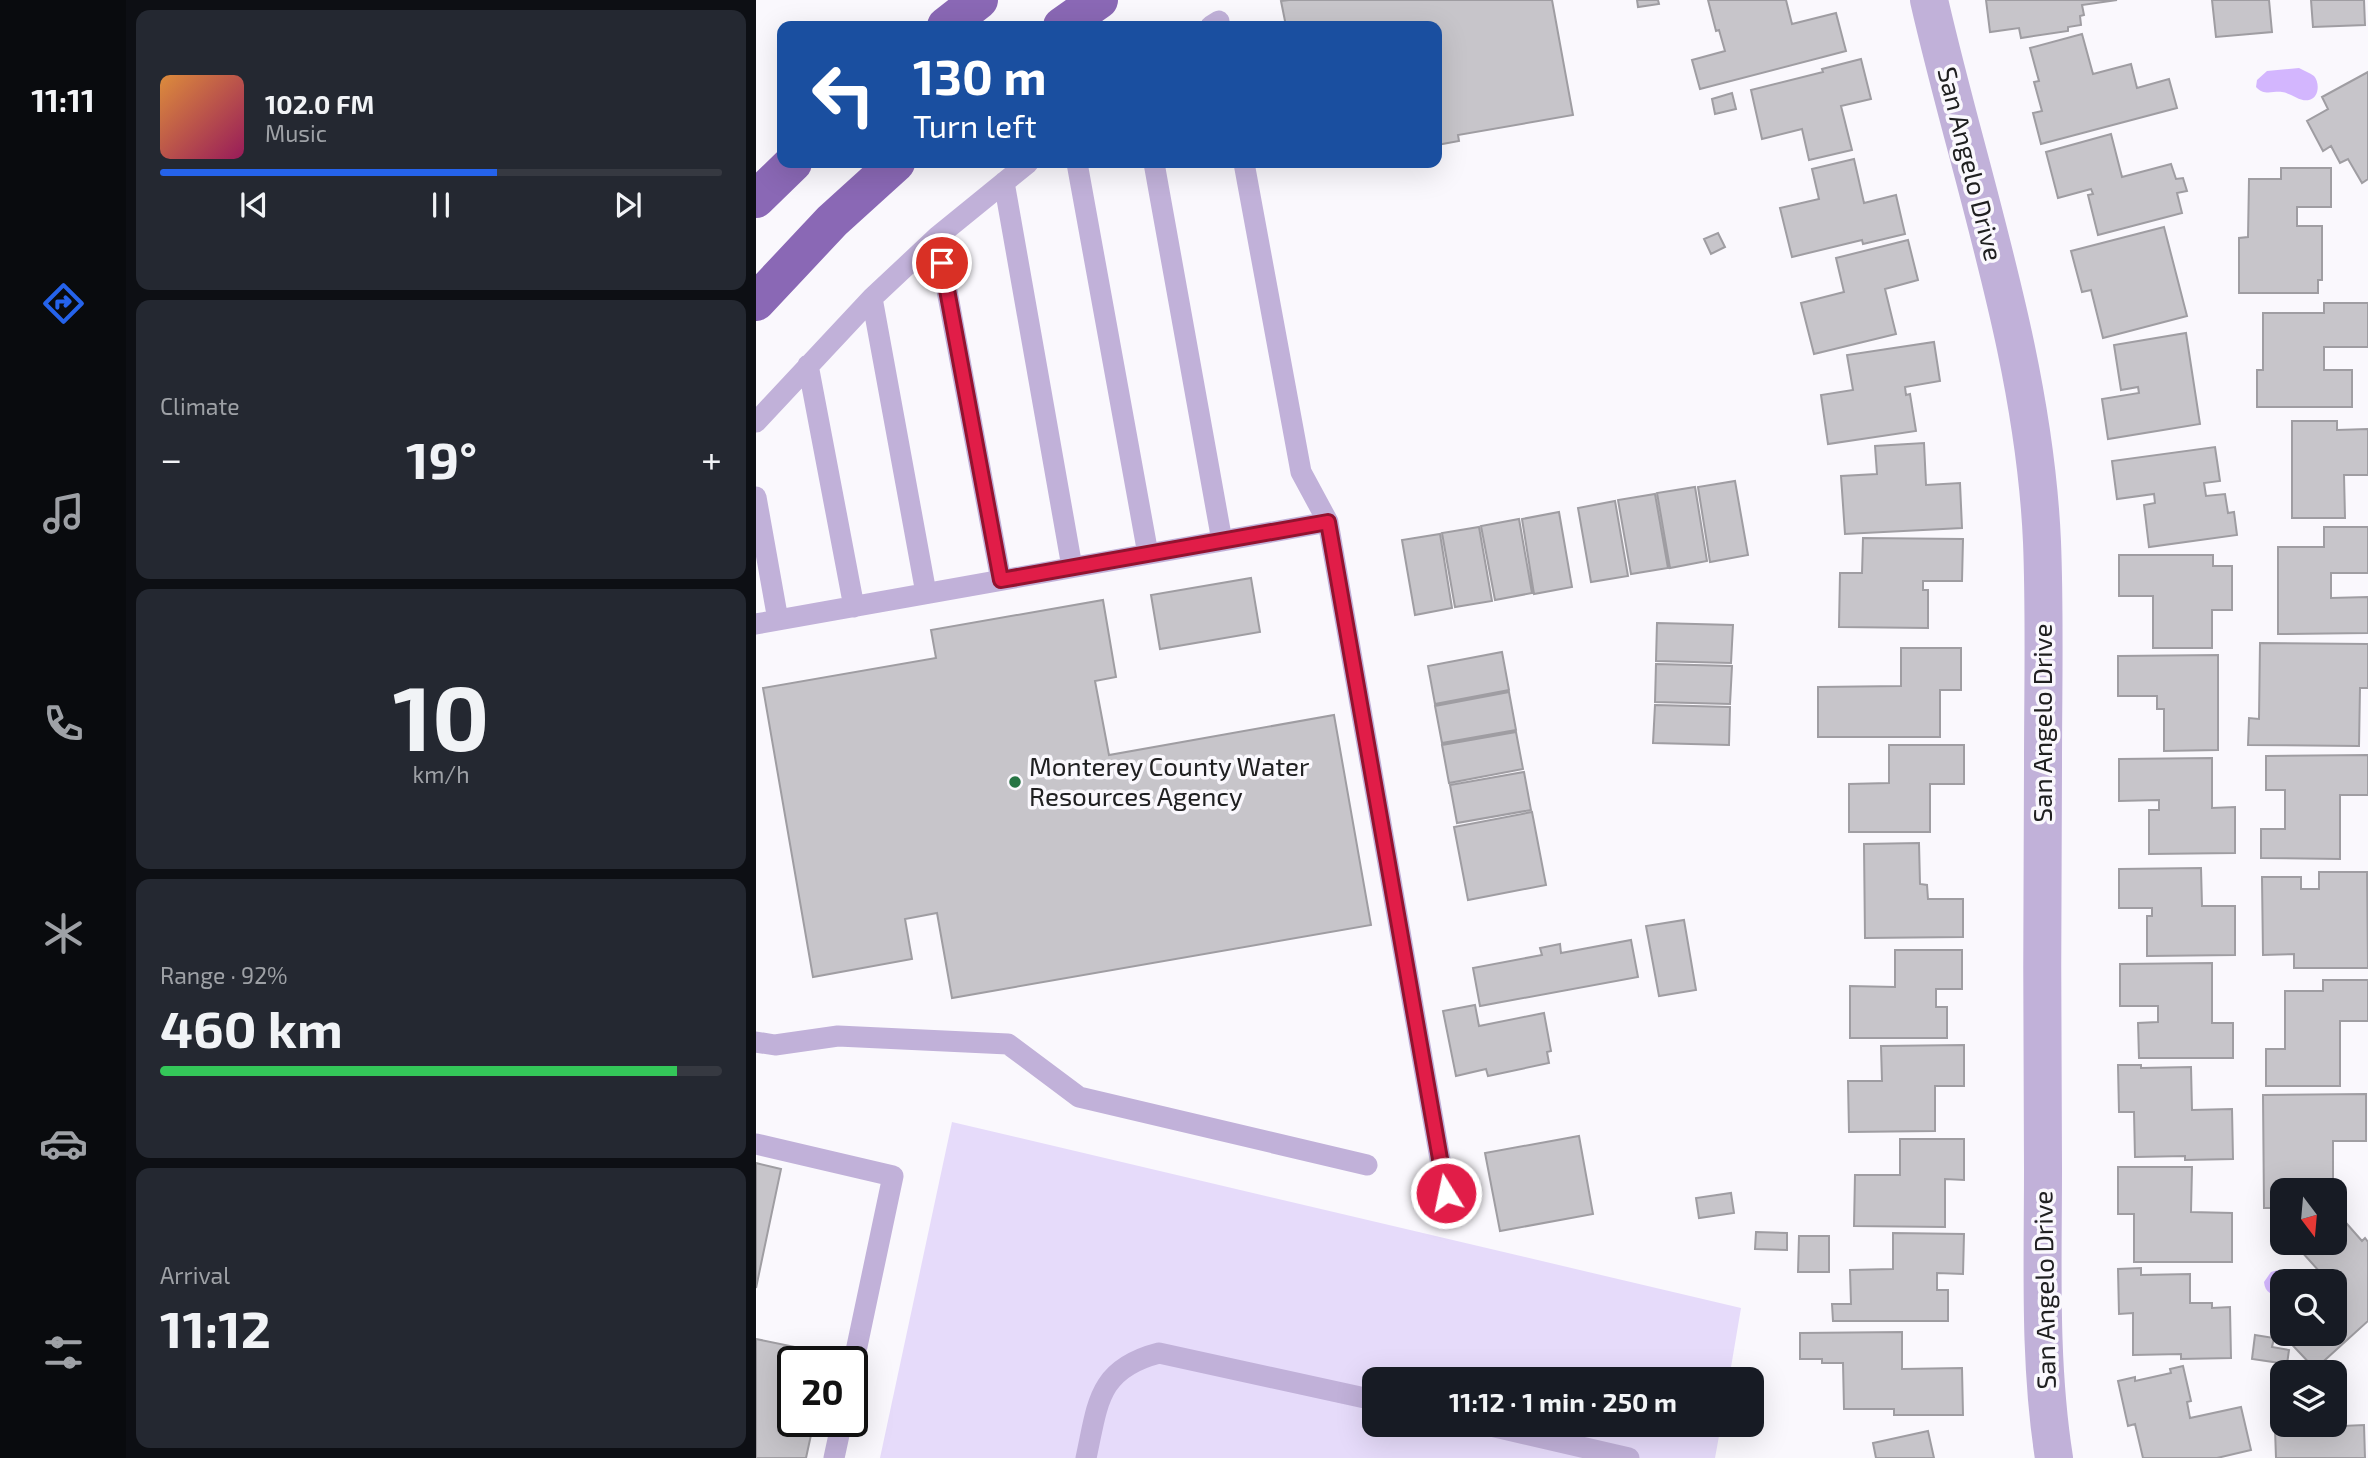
<!DOCTYPE html>
<meta charset="utf-8">
<style>
body{margin:0;font-family:"Exo 2",sans-serif;background:#242831;color:#f1f3f6;height:100vh;display:flex;flex-direction:column;font-size:26px;white-space:nowrap}
*{box-sizing:border-box;margin:0}
p{font-size:23px;color:#9ea1a6}
.icon{flex:none;width:38px;height:38px;fill:none;stroke:currentColor;stroke-width:2;stroke-linecap:round;stroke-linejoin:round}
.map{position:relative;flex:1;overflow:hidden}
.sheet{display:flex;flex-direction:column;gap:10px;padding:10px;background:#0d0f14;width:630px}
.sheet>*{flex:none}
.top-card{position:absolute;left:21px;top:21px;width:665px;height:147px;border-radius:14px;box-shadow:0 7px 28px #0002;background:#1a4fa0;color:#fff;overflow:hidden}
.needle{width:46px;rotate:164deg}
.fabs{position:absolute;left:1514px;top:1178px;display:grid;gap:14px}
.fabs a{display:grid;place-items:center;width:77px;height:77px;border-radius:14px;background:#171b24;box-shadow:0 7px 28px #0002;font-size:35px}
.speed{position:absolute;left:21px;top:1346px;display:flex;gap:14px;font-size:35px;font-weight:700;text-align:center}
.speed>*{display:grid;place-content:center;width:91px;height:91px;border-radius:50%;background:#171b24;box-shadow:0 7px 28px #0002;line-height:1}
.speed .limit{border:4px solid #111;border-radius:10px;background:#fff;color:#111}
.pin{position:absolute;display:grid;place-items:center;width:60px;height:60px;color:#fff;margin:-30px;border:4px solid #fff;border-radius:50%;box-shadow:0 2px 7px #0007}
.me{position:absolute;width:77px;margin:-38px;rotate:350deg;stroke-linejoin:round;filter:drop-shadow(0 0 5px #0008)}
.turn{display:flex;align-items:center;gap:24px;height:147px;padding:0 21px;font-size:32px}
.turn .icon{width:91px;height:91px;stroke-width:2.5}
.turn b{display:block;font-size:49px;line-height:60px}
.big{font-size:52px;font-weight:700;line-height:1.1}
.sheet .widget{flex:1;display:flex;flex-direction:column;justify-content:center;gap:10px;min-width:0;padding:0 24px;border-radius:14px;background:#242831}
.sheet .dial{align-items:center;gap:0}
.dial b{font-size:91px;line-height:1}
.song{display:flex;align-items:center;gap:21px}
.cover{width:84px;height:84px;border-radius:10px;background:linear-gradient(135deg,hsl(30 70% 55%),hsl(330 70% 35%))}
.played{height:7px;border-radius:4px;background:linear-gradient(90deg,#2563eb 60%,#363941 60%)}
.keys{display:flex;justify-content:space-around;direction:ltr}
.heat{display:flex;justify-content:space-between;align-items:center;font-size:38px;direction:ltr}
.charge{height:10px;border-radius:5px;background:linear-gradient(90deg,#34c759 92%,#363941 0)}
.trip{position:absolute;left:606px;top:1367px;width:402px;height:70px;border-radius:14px;background:#171b24;box-shadow:0 7px 28px #0002;font-weight:700;line-height:70px;text-align:center}
main{display:flex;flex:1;min-height:0}
.tab-bar{display:flex;flex-direction:column;width:126px;justify-content:space-around;align-items:center;background:#090b0e;color:#9ea1a6}
.tab-bar .icon{width:49px;height:49px}
.tab-bar .current{color:#2563eb}
.tab-bar b{font-size:32px;color:#f1f3f6}
.map>svg:first-child{display:block}
</style>
<main>
<nav class="tab-bar">
<b>11:11</b>
<svg class="icon current" aria-label="directions" viewBox="0 0 24 24"><path d="M12 3l9 9-9 9-9-9zM9 14v-3h6M13 9l2 2-2 2"/></svg>
<svg class="icon" aria-label="music" viewBox="0 0 24 24"><path d="M9 18V5l10-2v13"/><circle cx="6" cy="18" r="3"/><circle cx="16" cy="16" r="3"/></svg>
<svg class="icon" aria-label="phone" viewBox="0 0 24 24"><path d="M5 4h4l2 5-3 2q2 4 5 5l2-3 5 2v4C11 20 4 13 5 4z"/></svg>
<svg class="icon" aria-label="climate" viewBox="0 0 24 24"><path d="M12 3v18M4 7l16 10M4 17L20 7"/></svg>
<svg class="icon" aria-label="car" viewBox="0 0 24 24"><path d="M5 17H2v-5l4-1 3-4h7l3 4 3 1v5h-3M9 17h6M6 11h13"/><circle cx="7" cy="17" r="2"/><circle cx="17" cy="17" r="2"/></svg>
<svg class="icon" aria-label="filters" viewBox="0 0 24 24"><path d="M4 7h16M4 17h16"/><circle cx="9" cy="7" r="2"/><circle cx="15" cy="17" r="2"/></svg>
</nav>
<section class="sheet">
<div class="widget">
<div class="song"><i class="cover"></i><div><b>102.0 FM</b><p>Music</p></div></div>
<div class="played"></div>
<div class="keys"><svg class="icon" aria-label="previous" viewBox="0 0 24 24"><path d="M18 5L8 12l10 7zM5 5v14"/></svg><svg class="icon" aria-label="pause" viewBox="0 0 24 24"><path d="M8 5v14M16 5v14"/></svg><svg class="icon" aria-label="next" viewBox="0 0 24 24"><path d="M6 5l10 7-10 7zM19 5v14"/></svg></div>
</div>
<div class="widget"><p>Climate</p>
<div class="heat"><a>−</a><b class="big">19°</b><a>+</a></div>
</div>
<div class="widget dial"><b>10</b><p>km/h</p></div>
<div class="widget"><p>Range · 92%</p><b class="big">460 km</b><div class="charge"></div></div>
<div class="widget"><p>Arrival</p><b class="big">11:12</b></div>
</section>
<div class="map">
<svg width="1612" height="1458" viewBox="0 0 1612 1458">
<rect width="100%" height="100%" fill="#faf8fd"/>
<!-- green -->
<path fill="#e6dbfa" d="M196 1122 985 1308 973 1379H618V1424L965 1425 959 1458H124Z"/>
<!-- water -->
<path fill="#d3b6fe" d="M1543 68C1547 70 1554 73 1558 76 1564 83 1563 98 1553 100 1544 102 1535 93 1526 92 1516 91 1508 96 1500 87L1501 80 1511 71Z
M1522 1270 1545 1272 1558 1281H1526V1295C1516 1295 1509 1293 1508 1282L1515 1272Z"/>
<!-- building -->
<path fill="#c7c5ca" stroke="#9f9da2" stroke-width="2" d="M533 0H796L817 115 702 135 703 141 681 145V26H668V23L652 26H530L525 1Z
M881 0H902L903 4 882 7Z
M952 0H1030L1036 24 1080 13 1090 51 944 89 936 60 969 51 963 30 960 31Z
M1230 0H1361L1326 5 1328 15 1324 16 1325 25 1312 27V31L1265 38 1263 28 1234 32Z
M1456 0H1513L1516 32 1460 37Z
M1555 0H1608L1609 25 1557 27Z
M1326 34 1337 74 1375 64 1381 88 1413 79 1421 108 1285 144 1277 113 1286 111 1278 82 1283 81 1274 48Z
M1105 59 1115 99 1085 106 1096 150 1053 160 1046 129 1006 139 995 90 1067 72 1066 69Z
M1612 72V179L1606 183 1592 159 1584 163 1575 146 1567 151 1551 121 1572 109 1566 97Z
M976 93 980 109 959 114 956 99Z
M1355 134 1366 177 1415 164 1420 179 1427 178 1431 191 1421 193 1426 213 1342 235 1332 195 1337 194 1335 189 1302 198 1290 152Z
M1098 159 1108 203 1140 195 1149 234 1107 244 1106 240 1036 257 1024 208 1063 199 1056 169Z
M1525 168H1575V207H1541V226H1566V280H1562V293H1483V238L1492 237 1493 179H1525Z
M1408 227 1431 316 1347 338 1335 290 1326 292 1315 251Z
M962 233 969 247 955 254 948 239Z
M1152 240 1162 280 1129 289 1140 334 1058 354 1045 303 1088 292 1080 258Z
M1568 303H1612V347H1568V370H1596V407H1501V370H1507V313H1568Z
M1430 333 1444 424 1352 439 1346 399 1383 393 1382 387 1365 390 1358 345Z
M1178 342 1184 381 1149 387 1150 395 1154 394 1160 431 1072 444 1065 395 1097 390 1091 355Z
M1536 421H1581V430L1612 429V475H1588L1589 518H1536Z
M1168 443 1170 485 1204 483 1206 528 1089 534 1085 476 1121 474 1119 446Z
M1459 447 1464 481 1448 483 1450 496 1469 494 1472 513 1478 512 1481 535 1393 547 1388 505 1399 503 1398 494 1361 499 1356 461Z
M979 481 992 555 954 562 942 487Z
M939 487 951 561 914 568 901 493Z
M899 494 912 568 875 574 862 500Z
M859 501 872 576 835 582 822 508Z
M803 512 816 587 778 594 766 519Z
M763 519 776 593 739 600 725 526Z
M723 527 736 601 699 607 686 533Z
M1568 527H1612V573H1575V598L1612 597V633L1522 634V547H1568Z
M684 534 696 608 659 615 646 540Z
M1107 538 1207 539 1206 581H1167V590H1172V628L1083 627 1084 573H1106Z
M1363 555H1457V566H1476V610H1456V648H1397V596H1363Z
M495 578 504 632 404 649 395 595Z
M347 600 360 677 339 681 353 755 578 715 615 925 196 998 181 913 149 919 156 959 57 977 7 688 180 658 175 630Z
M901 623 977 625 975 663 900 661Z
M1504 643 1612 644V688H1604L1603 746 1492 745 1493 718 1503 719Z
M1145 648H1205V690H1184V737H1062V687L1145 686Z
M746 652 753 690 679 704 672 666Z
M1462 655V750L1408 751V709H1401V696H1362V656Z
M900 664 976 666 974 704 899 702Z
M753 692 760 730 686 743 679 706Z
M899 705 974 707 973 745 897 743Z
M760 732 767 769 693 783 686 745Z
M1133 745H1208V784H1174V832H1093V784L1133 783Z
M1612 755V795H1584V859L1505 858V829H1529V790H1510V756Z
M1456 758V808L1479 807V853L1393 854V810H1403V800L1363 801V759Z
M768 772 775 810 701 823 694 785Z
M776 812 790 885 712 900 698 827Z
M1163 843 1164 884 1171 885 1172 899H1207V937L1109 938 1108 844Z
M1445 868 1446 906H1479V955L1391 956V916H1396V908H1363V869Z
M1563 872H1611L1612 968H1538V954L1507 955 1506 877H1545V889H1563Z
M928 920 940 990 903 996 890 926Z
M875 940 882 977 724 1006 717 968 786 955 784 948 804 944 805 953Z
M1139 950H1206V989H1180V1007H1191V1038H1094V986L1139 987Z
M1456 963V1023H1477V1058H1383L1382 1023 1402 1022V1006H1364V964Z
M1567 980H1612V1021H1584V1086H1510V1049H1529V991H1567Z
M719 1005 723 1026 788 1013 795 1051 791 1052 793 1063 732 1076 730 1069 700 1076 687 1011Z
M1208 1045V1086H1179V1131L1093 1132 1092 1081H1126L1125 1046Z
M1362 1065H1385V1068L1435 1067 1436 1110 1476 1109 1477 1159 1429 1160V1156L1379 1157 1378 1112H1363Z
M1610 1094V1141H1577V1190H1526V1208H1508L1507 1095Z
M823 1136 837 1214 744 1231 729 1153Z
M1144 1139H1208V1180L1189 1179V1227L1098 1226 1099 1175H1144Z
M0 1163 25 1169 0 1288Z
M1362 1167H1436L1435 1212 1476 1213V1262H1378V1214H1362Z
M975 1193 978 1213 943 1218 940 1198Z
M1584 1216 1606 1241 1609 1238 1612 1242V1321L1559 1369 1526 1334H1578V1307L1588 1299 1578 1288V1281H1572L1545 1251 1555 1242H1578V1221Z
M1000 1232 1031 1233V1250L999 1249Z
M1137 1233 1208 1234 1207 1274 1181 1273V1290H1192V1321H1077L1076 1304H1095L1094 1270 1137 1269Z
M1043 1236H1073V1272H1042Z
M1385 1268V1275L1434 1274V1303H1456V1308L1474 1307 1475 1358 1425 1359V1354L1377 1355V1313L1363 1314 1362 1269Z
M1146 1332V1369L1206 1368 1207 1415H1138V1409H1088L1087 1363H1066V1359H1044V1333Z
M1499 1335 1518 1338 1516 1347 1533 1350 1531 1364 1496 1359Z
M0 1339 73 1354 71 1362H37V1421H58L50 1458H0Z
M1427 1366 1435 1401 1431 1402 1434 1418 1485 1407 1495 1450 1461 1458H1387L1379 1424 1372 1426 1362 1381 1379 1377V1381L1415 1373 1414 1369Z
M1608 1425 1609 1458H1520L1519 1429Z
M1172 1431 1178 1458H1120L1117 1443Z"/>
<g fill="none" stroke-linecap="round" stroke-linejoin="round">
<!-- service -->
<path stroke="#c1b1d9" stroke-width="21" d="M455 26 463 21V26
M321 163 392 554
M398 163 466 541
M488 163 545 472 572 522 690 1193
M248 182 316 567
M181 237 245 580
M116 298 170 593
M52 365 98 607
M0 422 116 298 181 237 272 163
M0 497 22 620
M0 624 572 522
M0 1042 19 1045 82 1036 252 1044 323 1097 611 1165
M0 1144 137 1176 96 1370
M726 1424 873 1458
M78 1458 86 1421
M330 1458C342 1404 341 1369 403 1353L618 1400"/>
<!-- minor -->
<path stroke="#c1b1d9" stroke-width="38" d="M1173 0C1214 179 1278 357 1286 542 1289 616 1287 690 1287 764 1286 899 1286 1035 1287 1170 1287 1266 1283 1363 1298 1458"/>
<!-- trunk -->
<path stroke="#8a68b5" stroke-width="38" d="M190 26 223 0
M306 26 343 0
M0 199 37 163
M0 302 76 221 140 163"/>
</g>
<g fill="none" stroke-linecap="round" stroke-linejoin="round">
<!-- route casing -->
<g stroke="#92132f" stroke-width="18">
<path id="route" d="M186 263 245 580 572 522 690 1193"/>
</g>
<!-- route -->
<use href="#route" stroke="#e11d48" stroke-width="12"/>
</g>
<!-- markers -->
<circle fill="#267444" stroke="#faf8fd" stroke-width="2.5" cx="259" cy="782" r="7"/>
<g text-anchor="middle" stroke-width="7" stroke-linejoin="round" paint-order="stroke">
<!-- street labels -->
<g font-size="26" fill="#202021" stroke="#faf8fd">
<text transform="translate(1214 164) rotate(76)" y="9">San Angelo Drive</text>
<text transform="translate(1287 723) rotate(-90)" y="9">San Angelo Drive</text>
<text transform="translate(1289 1290) rotate(-91)" y="9">San Angelo Drive</text>
</g>
<!-- poi labels -->
<g font-size="26" fill="#202021" stroke="#faf8fd" text-anchor="start">
<text x="273" y="776">Monterey County Water<tspan x="273" dy="30">Resources Agency</tspan></text>
</g>
</g>
</svg>
<div class="fabs">
<a><svg class="needle" viewBox="-14 -14 28 28"><path d="M0-13l5 13h-10z" fill="#e53935"/><path d="M0 13l5-13h-10z" fill="#9ea1a6"/></svg></a>
<a><svg class="icon" aria-label="search" viewBox="0 0 24 24"><circle cx="10" cy="10" r="6"/><path d="M15 15l6 6"/></svg></a>
<a><svg class="icon" aria-label="layers" viewBox="0 0 24 24"><path d="M12 4l9 5-9 5-9-5zM3 14l9 5 9-5"/></svg></a>
</div>
<div class="speed"><div class="limit">20</div></div>
<div class="pin" style="left:186px;top:263px;background:#d93025"><svg class="icon" aria-label="arrive" viewBox="0 0 24 24"><path d="M6 21V4h12l-3 4 3 4H6"/></svg></div>
<svg class="me" style="left:690px;top:1193px" viewBox="-20 -20 40 40"><circle r="17" fill="#e11d48" stroke="#fff" stroke-width="3"/><path d="M0-11L8 9 0 5-8 9z" fill="#fff"/></svg>
<div class="trip">11:12 · 1 min · 250 m</div>
<div class="top-card">
<div class="turn"><svg class="icon" aria-label="left" viewBox="0 0 24 24"><path d="M17 20v-9H6M10 6l-5 5 5 5"/></svg><div><b>130 m</b>Turn left</div></div>
</div>
</div>
</main>
